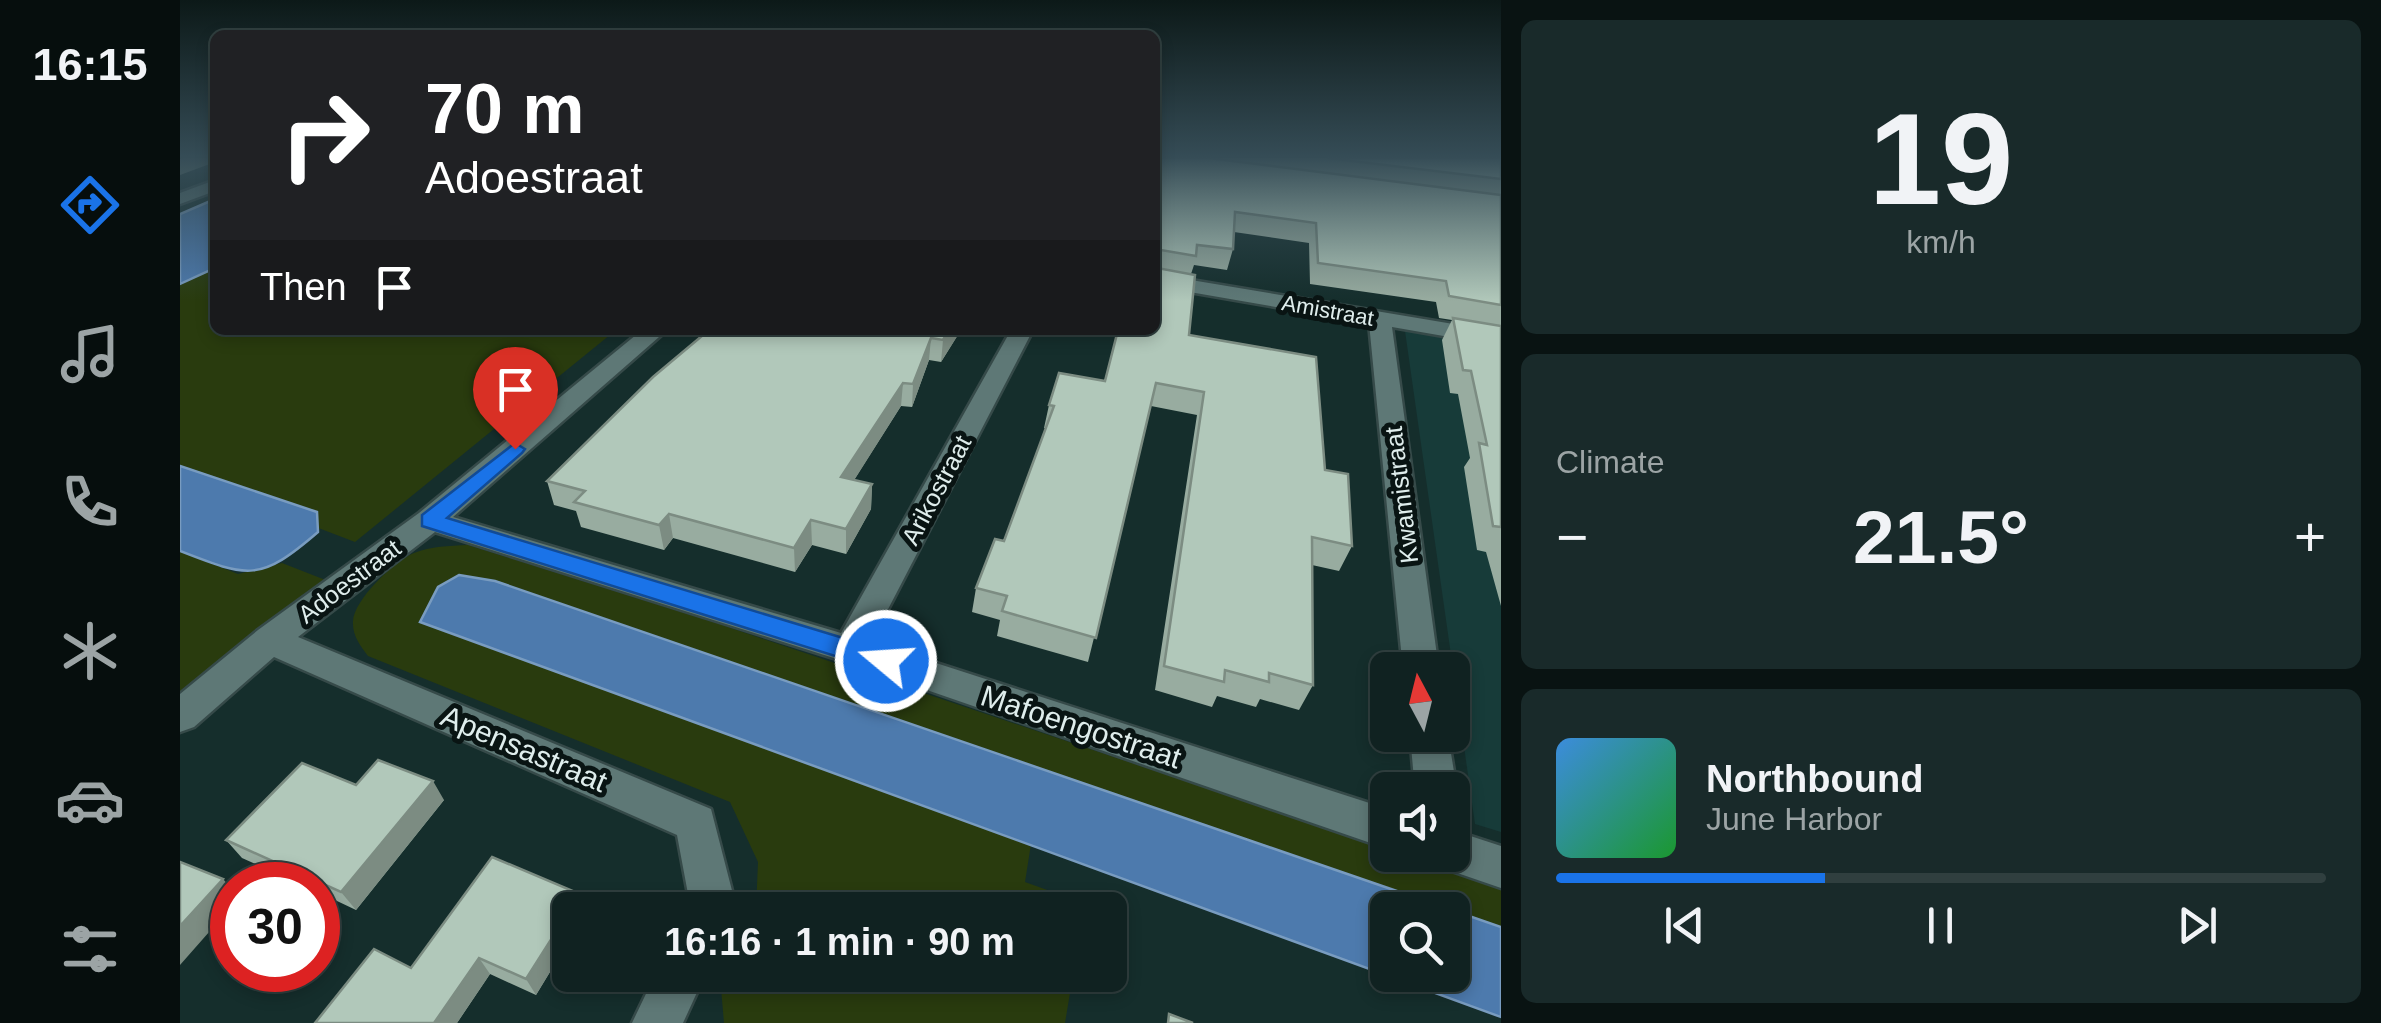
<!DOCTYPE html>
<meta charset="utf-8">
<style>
body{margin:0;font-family:Arial,sans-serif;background:#192a2a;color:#f1f3f6;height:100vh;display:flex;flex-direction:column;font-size:38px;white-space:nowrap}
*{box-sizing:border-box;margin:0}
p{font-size:32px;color:#9ca4a5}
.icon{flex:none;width:55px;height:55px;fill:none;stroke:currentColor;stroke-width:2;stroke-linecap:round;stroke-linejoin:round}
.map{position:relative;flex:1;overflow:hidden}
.drawer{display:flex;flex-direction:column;gap:20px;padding:20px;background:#091312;width:880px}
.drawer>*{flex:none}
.guide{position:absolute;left:30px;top:30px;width:950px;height:305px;border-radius:15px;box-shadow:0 5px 15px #0003,0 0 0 2px #303f3f;background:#202124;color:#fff;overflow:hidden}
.needle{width:65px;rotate:353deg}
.buttons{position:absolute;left:1190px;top:652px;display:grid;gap:20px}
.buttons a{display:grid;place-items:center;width:100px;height:100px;border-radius:15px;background:#102221;box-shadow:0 5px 15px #0003,0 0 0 2px #303f3f;font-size:50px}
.speed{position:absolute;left:30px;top:862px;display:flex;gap:20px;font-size:50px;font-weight:700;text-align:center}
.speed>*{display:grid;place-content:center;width:130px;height:130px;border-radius:50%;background:#102221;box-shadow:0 5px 15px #0003,0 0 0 2px #303f3f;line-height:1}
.speed .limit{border:15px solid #d22;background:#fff;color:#111}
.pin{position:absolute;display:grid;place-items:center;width:85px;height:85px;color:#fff;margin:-102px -42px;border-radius:50% 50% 50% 0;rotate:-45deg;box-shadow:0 0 10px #0007}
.pin .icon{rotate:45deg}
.me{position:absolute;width:110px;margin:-55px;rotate:288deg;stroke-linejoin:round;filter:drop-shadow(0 0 8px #0008)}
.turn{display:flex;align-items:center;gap:35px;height:210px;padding:0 50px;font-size:45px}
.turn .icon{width:130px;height:130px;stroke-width:2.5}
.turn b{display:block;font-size:70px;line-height:85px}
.then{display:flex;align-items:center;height:95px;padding:0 50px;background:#0003;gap:20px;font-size:38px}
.big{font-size:75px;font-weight:700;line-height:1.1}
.drawer .widget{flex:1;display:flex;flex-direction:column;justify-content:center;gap:15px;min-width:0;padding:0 35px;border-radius:15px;background:#192a2a}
.drawer .dial{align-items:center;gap:0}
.dial b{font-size:130px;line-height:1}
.song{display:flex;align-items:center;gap:30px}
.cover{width:120px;height:120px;border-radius:15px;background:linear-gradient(135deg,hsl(210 70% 55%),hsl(130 70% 35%))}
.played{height:10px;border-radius:5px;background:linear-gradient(90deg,#1a73e8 35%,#303f3f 35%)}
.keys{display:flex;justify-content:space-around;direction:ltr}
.heat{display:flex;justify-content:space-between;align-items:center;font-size:55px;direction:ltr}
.trip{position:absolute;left:372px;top:892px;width:575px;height:100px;border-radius:15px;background:#102221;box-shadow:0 5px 15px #0003,0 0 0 2px #303f3f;font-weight:700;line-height:100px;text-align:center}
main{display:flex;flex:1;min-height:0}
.dock{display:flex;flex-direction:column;width:180px;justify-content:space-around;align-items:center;background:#060e0d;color:#9ca4a5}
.dock .icon{width:70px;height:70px}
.dock .selected{color:#1a73e8}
.dock b{font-size:45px;color:#f1f3f6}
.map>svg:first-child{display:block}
</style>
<main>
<nav class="dock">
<b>16:15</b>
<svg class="icon selected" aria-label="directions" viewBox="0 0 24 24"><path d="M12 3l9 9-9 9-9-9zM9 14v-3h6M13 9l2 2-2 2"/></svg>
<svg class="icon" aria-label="music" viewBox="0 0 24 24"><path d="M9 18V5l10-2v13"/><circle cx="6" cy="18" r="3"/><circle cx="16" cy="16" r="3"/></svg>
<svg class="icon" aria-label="phone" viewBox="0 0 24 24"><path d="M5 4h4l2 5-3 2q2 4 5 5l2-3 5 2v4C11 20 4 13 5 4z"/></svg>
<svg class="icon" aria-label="climate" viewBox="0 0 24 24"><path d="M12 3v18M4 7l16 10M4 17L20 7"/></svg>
<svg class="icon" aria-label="car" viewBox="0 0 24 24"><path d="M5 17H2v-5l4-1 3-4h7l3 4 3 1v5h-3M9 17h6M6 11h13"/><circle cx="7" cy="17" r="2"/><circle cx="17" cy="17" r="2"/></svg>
<svg class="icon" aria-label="filters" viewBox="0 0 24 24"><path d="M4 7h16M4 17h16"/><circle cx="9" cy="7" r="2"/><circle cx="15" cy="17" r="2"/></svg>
</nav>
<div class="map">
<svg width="1321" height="1023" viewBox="0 0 1321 1023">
<rect width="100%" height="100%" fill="#152e2c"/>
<!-- built -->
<path fill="#173b39" d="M1225 331 1321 348V832L1295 824Z"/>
<!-- green -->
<path fill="#293b0e" d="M35 268V330H436L175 542 0 475V285Z
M288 545 539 624 1207 849 1208 855H1225L1321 887V927L519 653 258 587 241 622 851 844 845 882 906 904 905 910H576L578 862 550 802 188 656C180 646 172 635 173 621 174 600 214 561 234 553 251 546 269 546 288 545Z
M0 551 58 574 102 563 148 581 0 702Z
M547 975H893L885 1023H544L541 988Z"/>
<!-- water -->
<path fill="#4d7aad" stroke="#799cc0" stroke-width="2.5" d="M35 199V268L0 284V214Z
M0 466 137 512 138 532C80 582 69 578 0 551Z
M279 575 315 581 1272 910H1208V975H1272V910L1321 927V1017L240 622 258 587Z"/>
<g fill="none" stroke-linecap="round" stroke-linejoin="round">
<!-- street casing -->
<g stroke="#364a49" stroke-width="5">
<path id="street" d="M35 180V191L0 204V193Z
M975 274 1321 332V346L1212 327 1259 670H1223L1189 323 975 286Z
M462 330H487L273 517 661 633 831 330H853L691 642 1208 809V849L660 660 255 532 118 637 531 809 557 910H511L497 835 94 657 14 727 0 732V694L78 630 239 513Z
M1230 735H1268L1277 790 1272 799V790H1235Z
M1272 830 1321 846V888L1257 866 1252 855H1272Z
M475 975H525L503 1023H452Z"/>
</g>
<!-- street -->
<use href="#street" fill="#5e7876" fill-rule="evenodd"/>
</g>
<!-- wall -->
<path fill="#98aca0" d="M975 158H1321V606L1306 552 1297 550 1284 467 1290 458 1278 394 1270 393 1262 340 1272 320 1259 318 1256 302 1130 284 1129 243 1054 232 1053 249 1047 270 1014 265 1011 274 1009 335 1145 470 1172 546 1159 571 1132 565 1133 685 1119 710 1080 699 1076 707 1037 696 1032 707 975 690 1017 415 971 406 908 662 817 636 820 620 792 612 796 588 824 541 866 428H864L869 405 925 381 936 336 924 334V330H975Z
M528 330H781L761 362 749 360 732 407 721 406 674 480 692 484 691 509 666 554 632 545 615 572 493 538 484 550 401 527 396 511 374 505 367 481Z
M176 785 264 800 176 910 138 892V885H122L62 858 46 840Z
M390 910V939L356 995 310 974 277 1023H135L231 968Z"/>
<!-- shaded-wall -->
<path fill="#7c8c82" d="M3 158H35V162L0 175V159Z
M769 330H781L761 362 763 340Z
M751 338 749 360 732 407 733 384Z
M723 383 721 406 661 501V477Z
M692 484 691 509 666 554V529Z
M489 514 493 538 484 550 479 525Z
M631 520 632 545 615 572 614 548Z
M253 781 264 800 176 910 161 892Z
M43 879 52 889V906L0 965V926Z
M400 894 407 910H390V939L356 995 346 979Z
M299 958 310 974 277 1023H254Z"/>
<!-- building -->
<path fill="#b1c8ba" stroke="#7c8c82" stroke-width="2.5" d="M975 158H1028L1321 195V305L1269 296 1266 281 1138 263 1136 223 1055 212 1053 249 1017 245 1016 256 981 250 976 254 977 268 1015 275 1009 335 1136 357 1145 470 1168 474 1172 546 1132 537 1133 685 1089 673V682L1045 670 1044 682 984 666 1024 392 976 383 916 638 822 611 827 596 796 588 815 539 824 541 874 406 869 405 879 373 925 381 938 330H975Z
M1147 158H1321V179Z
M1273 318 1321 326V527L1313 526 1299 443 1307 445 1291 371 1283 370Z
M529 330H769L763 340 751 338 733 384 723 383 661 477 692 484 666 529 631 520 614 548 489 514 479 525 394 502 405 491 367 481 473 377Z
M198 760 253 781 161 892 46 840 122 763 176 785Z
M312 857 400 894 346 979 299 958 254 1023H135L194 949 231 968Z
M0 862 43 879 0 926Z
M989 1014 1013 1023H988Z"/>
<!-- sky -->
<linearGradient id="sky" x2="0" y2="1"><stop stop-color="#0c1918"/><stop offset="0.52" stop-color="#354c56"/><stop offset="1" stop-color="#354c56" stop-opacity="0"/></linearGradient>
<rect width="1321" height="301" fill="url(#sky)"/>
<!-- route -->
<path fill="#1a73e8" stroke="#114b97" stroke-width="2.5" d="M335 443 345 449 342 453 267 518 716 654 720 661 716 669 706 672 242 526V515Z"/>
<g text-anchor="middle" stroke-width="10" stroke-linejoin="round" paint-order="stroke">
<!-- far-street labels -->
<g font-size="22" fill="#dfedec" stroke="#091413">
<text transform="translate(1148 310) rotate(10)" y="8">Amistraat</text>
</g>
<!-- street labels -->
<g font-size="25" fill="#dfedec" stroke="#091413">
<text transform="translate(756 490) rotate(-62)" y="9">Arikostraat</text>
<text transform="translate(1221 495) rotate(-97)" y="9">Kwamistraat</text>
<text transform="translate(169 581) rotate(-37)" y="9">Adoestraat</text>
</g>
<!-- near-street labels -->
<g font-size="30" fill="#dfedec" stroke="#091413">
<text transform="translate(901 727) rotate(18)" y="10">Mafoengostraat</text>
<text transform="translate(344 749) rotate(23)" y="10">Apensastraat</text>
</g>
</g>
</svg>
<div class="buttons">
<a><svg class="needle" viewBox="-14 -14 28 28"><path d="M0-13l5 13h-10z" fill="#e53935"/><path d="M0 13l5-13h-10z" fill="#9ca4a5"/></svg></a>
<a><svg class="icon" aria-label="sound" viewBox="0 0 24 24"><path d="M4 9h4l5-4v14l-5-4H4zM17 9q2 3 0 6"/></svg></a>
<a><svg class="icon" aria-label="search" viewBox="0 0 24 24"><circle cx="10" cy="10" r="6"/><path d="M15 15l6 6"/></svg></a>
</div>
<div class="speed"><div class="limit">30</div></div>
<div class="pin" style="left:335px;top:449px;background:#d93025"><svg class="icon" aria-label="arrive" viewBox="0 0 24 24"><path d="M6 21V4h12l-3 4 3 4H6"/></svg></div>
<svg class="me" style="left:706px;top:661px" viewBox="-20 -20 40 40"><circle r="17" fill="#1a73e8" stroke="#fff" stroke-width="3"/><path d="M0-11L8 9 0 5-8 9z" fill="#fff"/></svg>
<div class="trip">16:16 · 1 min · 90 m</div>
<div class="guide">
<div class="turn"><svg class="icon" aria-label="right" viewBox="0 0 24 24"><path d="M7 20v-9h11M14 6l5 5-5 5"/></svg><div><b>70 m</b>Adoestraat</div></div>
<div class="then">Then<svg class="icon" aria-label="arrive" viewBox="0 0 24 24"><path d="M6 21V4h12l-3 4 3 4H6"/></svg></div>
</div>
</div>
<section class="drawer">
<div class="widget dial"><b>19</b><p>km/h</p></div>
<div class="widget"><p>Climate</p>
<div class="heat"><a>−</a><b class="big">21.5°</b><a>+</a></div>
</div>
<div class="widget">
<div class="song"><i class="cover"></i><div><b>Northbound</b><p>June Harbor</p></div></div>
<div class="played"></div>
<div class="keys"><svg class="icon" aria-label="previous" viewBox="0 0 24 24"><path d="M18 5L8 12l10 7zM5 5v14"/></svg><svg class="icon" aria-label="pause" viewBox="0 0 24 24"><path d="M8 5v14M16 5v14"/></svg><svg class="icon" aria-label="next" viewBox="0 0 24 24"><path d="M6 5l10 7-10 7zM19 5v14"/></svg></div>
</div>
</section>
</main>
